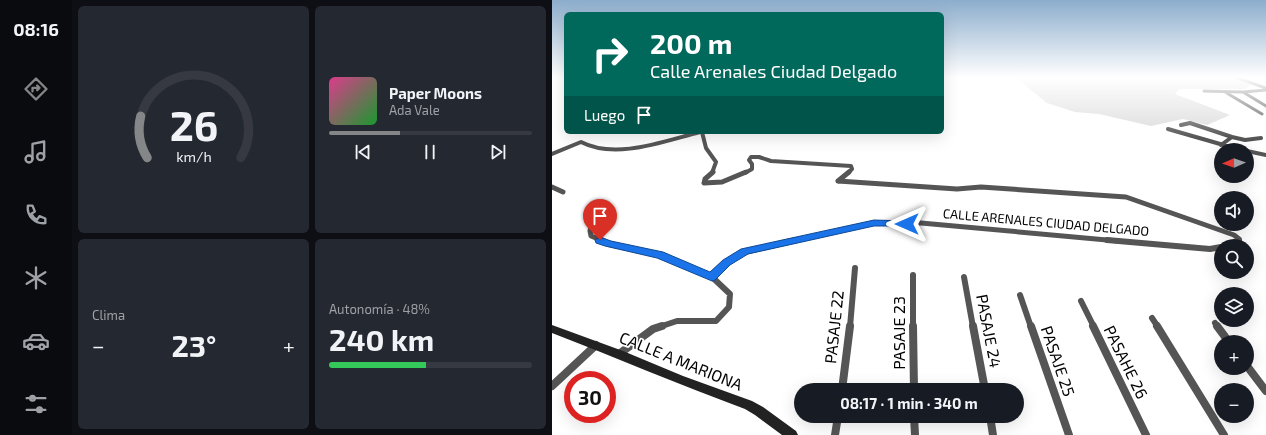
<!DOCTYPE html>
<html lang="es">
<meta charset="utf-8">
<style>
body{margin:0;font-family:"Exo 2",sans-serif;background:#242831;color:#f1f3f6;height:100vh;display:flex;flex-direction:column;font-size:15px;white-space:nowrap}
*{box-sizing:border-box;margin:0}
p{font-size:13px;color:#9ea1a6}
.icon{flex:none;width:22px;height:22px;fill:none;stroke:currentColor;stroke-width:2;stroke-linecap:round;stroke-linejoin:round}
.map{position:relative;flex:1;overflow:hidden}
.side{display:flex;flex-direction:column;gap:6px;padding:6px;background:#0d0f14;width:480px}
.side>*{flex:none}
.top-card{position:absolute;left:12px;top:12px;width:380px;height:122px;border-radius:6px;box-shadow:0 4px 16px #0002;background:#00695c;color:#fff;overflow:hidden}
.needle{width:26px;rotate:268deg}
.tools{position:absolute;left:662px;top:143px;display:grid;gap:8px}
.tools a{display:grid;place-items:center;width:40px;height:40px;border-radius:50%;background:#171b24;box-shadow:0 4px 16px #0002;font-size:20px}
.speed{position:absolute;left:12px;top:371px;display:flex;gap:8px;font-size:20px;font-weight:700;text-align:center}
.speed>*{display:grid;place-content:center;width:52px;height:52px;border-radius:50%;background:#171b24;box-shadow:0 4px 16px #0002;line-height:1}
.speed .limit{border:6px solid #d22;background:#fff;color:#111}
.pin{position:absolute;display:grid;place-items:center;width:34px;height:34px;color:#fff;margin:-41px -17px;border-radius:50% 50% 50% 0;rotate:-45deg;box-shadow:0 0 4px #0007}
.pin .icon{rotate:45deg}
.me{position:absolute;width:44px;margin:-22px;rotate:270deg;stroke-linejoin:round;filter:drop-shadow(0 0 3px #0008)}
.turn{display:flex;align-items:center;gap:14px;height:84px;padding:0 20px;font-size:18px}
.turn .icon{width:52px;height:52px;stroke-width:2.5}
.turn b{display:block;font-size:28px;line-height:34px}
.then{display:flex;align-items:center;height:38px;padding:0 20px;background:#0003;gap:8px;font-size:15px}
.big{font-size:30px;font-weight:700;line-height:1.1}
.side .widget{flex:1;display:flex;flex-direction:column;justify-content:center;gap:6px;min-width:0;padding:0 14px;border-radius:6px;background:#242831}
.side .dial{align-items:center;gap:0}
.dial svg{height:104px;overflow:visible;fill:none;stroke:#363941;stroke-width:7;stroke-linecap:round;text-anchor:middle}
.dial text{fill:#f1f3f6;stroke:none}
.song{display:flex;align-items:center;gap:12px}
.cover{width:48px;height:48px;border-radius:6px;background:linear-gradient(135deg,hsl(330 70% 55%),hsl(130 70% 35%))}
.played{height:4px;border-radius:2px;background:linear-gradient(90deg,#858687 35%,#363941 35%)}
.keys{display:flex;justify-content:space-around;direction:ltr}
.heat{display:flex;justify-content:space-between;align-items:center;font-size:22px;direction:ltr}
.charge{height:6px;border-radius:3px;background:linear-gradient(90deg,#34c759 48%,#363941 0)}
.side .tiles{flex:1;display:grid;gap:6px;grid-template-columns:repeat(2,1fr)}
.trip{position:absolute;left:242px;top:383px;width:230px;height:40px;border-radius:20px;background:#171b24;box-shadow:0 4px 16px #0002;font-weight:700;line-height:40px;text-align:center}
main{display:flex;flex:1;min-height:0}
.dock{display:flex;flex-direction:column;width:72px;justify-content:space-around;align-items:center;background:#090b0e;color:#9ea1a6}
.dock .icon{width:28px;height:28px}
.dock .selected{color:#858687}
.dock b{font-size:18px;color:#f1f3f6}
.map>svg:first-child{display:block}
</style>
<main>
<nav class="dock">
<b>08:16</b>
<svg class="icon selected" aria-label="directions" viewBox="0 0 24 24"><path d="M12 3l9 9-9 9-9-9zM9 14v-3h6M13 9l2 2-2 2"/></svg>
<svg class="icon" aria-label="music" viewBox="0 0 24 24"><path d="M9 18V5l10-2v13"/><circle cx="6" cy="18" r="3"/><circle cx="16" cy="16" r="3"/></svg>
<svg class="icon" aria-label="phone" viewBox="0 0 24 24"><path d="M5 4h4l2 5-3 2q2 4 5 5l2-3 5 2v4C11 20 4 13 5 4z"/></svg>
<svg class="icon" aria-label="climate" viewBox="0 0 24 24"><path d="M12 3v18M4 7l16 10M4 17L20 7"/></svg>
<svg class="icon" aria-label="car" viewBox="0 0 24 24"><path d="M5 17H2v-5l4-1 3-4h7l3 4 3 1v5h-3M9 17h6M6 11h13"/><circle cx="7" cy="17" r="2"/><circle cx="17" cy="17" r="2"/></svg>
<svg class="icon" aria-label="filters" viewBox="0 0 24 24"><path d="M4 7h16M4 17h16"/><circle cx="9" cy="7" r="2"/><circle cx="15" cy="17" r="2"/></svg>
</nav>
<section class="side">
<div class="tiles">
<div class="widget dial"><svg viewBox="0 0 100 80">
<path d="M14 69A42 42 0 1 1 86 69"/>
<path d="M14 69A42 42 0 0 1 9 37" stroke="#858687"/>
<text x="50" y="56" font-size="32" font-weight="700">26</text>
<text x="50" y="72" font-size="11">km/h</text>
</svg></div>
<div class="widget">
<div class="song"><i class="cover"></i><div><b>Paper Moons</b><p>Ada Vale</p></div></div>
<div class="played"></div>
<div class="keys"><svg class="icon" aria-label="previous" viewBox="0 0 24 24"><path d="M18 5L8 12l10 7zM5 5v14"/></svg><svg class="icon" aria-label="pause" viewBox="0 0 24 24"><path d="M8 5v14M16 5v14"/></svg><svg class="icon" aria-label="next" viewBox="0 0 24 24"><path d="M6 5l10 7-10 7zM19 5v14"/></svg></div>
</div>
<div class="widget"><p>Clima</p>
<div class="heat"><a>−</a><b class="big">23°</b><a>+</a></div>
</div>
<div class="widget"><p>Autonomía · 48%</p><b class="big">240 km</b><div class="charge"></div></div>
</div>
</section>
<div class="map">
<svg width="714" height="435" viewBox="0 0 714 435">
<rect width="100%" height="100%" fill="#fff"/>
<!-- green -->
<path fill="#dcdcdc" d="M463 77H678L699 85 693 89H627L623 94 678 115 655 125 631 119 599 126 547 114 523 112 495 103Z"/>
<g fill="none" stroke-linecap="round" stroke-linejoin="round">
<!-- minor-far4 -->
<path stroke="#555" stroke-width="3" d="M683 77 714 88
M652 91 691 92 714 90
M673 92 710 114
M691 92 714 106"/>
<!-- minor-far3 -->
<path stroke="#555" stroke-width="4" d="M629 125 638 123 680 137
M616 129 689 150
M150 132 154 148 164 162 160 173
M669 145 680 137 693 140 709 138
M695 151 714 155
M0 154 29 142C64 160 112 141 148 132
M193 173 200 169V164L197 160 199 157H207L219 161 299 166 300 169 296 173"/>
<!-- minor-far2 -->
<path stroke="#555" stroke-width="5" d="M161 172 153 179 152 183 170 182 194 172
M286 181 297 172
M286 181 405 189 429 187 574 197 682 235 687 239V241
M0 187 11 192
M42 212 38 231 39 236 51 241
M240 241 322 223H369L566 241"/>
<!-- minor-far1 -->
<path stroke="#555" stroke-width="6" d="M49 240 57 244 108 255 160 277 178 294 177 307 164 321H125L107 327
M555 240 658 249 669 247
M672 246 687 243V240
M361 275V327
M160 277 174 263 192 252 244 240
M412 277 421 327
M468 295 479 327
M529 301 542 327
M600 318 606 327
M663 323 666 327
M298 327 303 268"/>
<!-- minor -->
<path stroke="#555" stroke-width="8" d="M361 326 362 390
M421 326 433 390
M479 326 517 435
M541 326 594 435
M605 326 672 435
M665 326 677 342
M67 354 101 329 110 326
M695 366 714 391
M0 386 44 345
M290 390 298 326
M362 416 363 435
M438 416 441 435
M283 435 286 416"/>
<!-- secondary -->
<path fill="#222" fill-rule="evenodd" d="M0 325 71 351 131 376 200 401 211 407 244 431 246 435H230L203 415 193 409C128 385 65 358 0 333Z"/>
</g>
<!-- sky -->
<linearGradient id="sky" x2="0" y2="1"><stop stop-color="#8cadcc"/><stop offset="0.56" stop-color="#fff"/><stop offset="1" stop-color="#fff" stop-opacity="0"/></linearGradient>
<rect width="714" height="138" fill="url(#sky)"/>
<!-- route -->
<path fill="#1a73e8" stroke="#114b97" d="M322 220 355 221 359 224 355 226H322L196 254 178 265 163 280 160 281 105 258 53 246 44 243 43 240 48 237 59 241 111 252 158 272 171 260 189 249Z"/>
<g text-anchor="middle" stroke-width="3.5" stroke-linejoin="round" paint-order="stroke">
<!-- street labels -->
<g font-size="13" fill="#000" stroke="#fff">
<text transform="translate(494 222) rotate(5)" y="5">CALLE ARENALES CIUDAD DELGADO</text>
</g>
<!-- near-street labels -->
<g font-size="16" fill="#000" stroke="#fff">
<text transform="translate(282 327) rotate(-84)" y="6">PASAJE 22</text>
<text transform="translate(437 331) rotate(79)" y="6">PASAJE 24</text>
<text transform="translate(347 333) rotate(-90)" y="6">PASAJE 23</text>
<text transform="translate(129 361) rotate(22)" y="6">CALLE A MARIONA</text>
<text transform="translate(506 361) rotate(71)" y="6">PASAJE 25</text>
<text transform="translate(574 362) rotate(64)" y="6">PASAHE 26</text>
</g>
</g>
</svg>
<div class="tools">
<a><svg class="needle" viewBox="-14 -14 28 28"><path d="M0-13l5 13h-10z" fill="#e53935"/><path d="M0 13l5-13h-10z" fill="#9ea1a6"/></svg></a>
<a><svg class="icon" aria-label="sound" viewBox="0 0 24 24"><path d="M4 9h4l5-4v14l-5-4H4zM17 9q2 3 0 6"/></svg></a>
<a><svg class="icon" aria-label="search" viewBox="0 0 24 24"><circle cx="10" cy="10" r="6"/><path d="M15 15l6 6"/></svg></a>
<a><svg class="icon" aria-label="layers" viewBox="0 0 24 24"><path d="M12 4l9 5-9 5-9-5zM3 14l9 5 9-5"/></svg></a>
<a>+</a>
<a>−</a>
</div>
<div class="speed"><div class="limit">30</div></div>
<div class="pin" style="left:48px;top:240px;background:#d93025"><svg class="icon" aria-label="arrive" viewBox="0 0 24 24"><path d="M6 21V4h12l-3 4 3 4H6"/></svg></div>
<svg class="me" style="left:355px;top:224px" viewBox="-20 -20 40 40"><path d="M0-17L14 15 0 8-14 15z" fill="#1a73e8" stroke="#fff" stroke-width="4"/></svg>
<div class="trip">08:17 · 1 min · 340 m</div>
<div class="top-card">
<div class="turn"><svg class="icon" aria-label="right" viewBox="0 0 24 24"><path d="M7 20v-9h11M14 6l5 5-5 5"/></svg><div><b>200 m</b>Calle Arenales Ciudad Delgado</div></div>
<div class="then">Luego<svg class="icon" aria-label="arrive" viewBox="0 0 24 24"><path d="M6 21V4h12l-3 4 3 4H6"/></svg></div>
</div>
</div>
</main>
